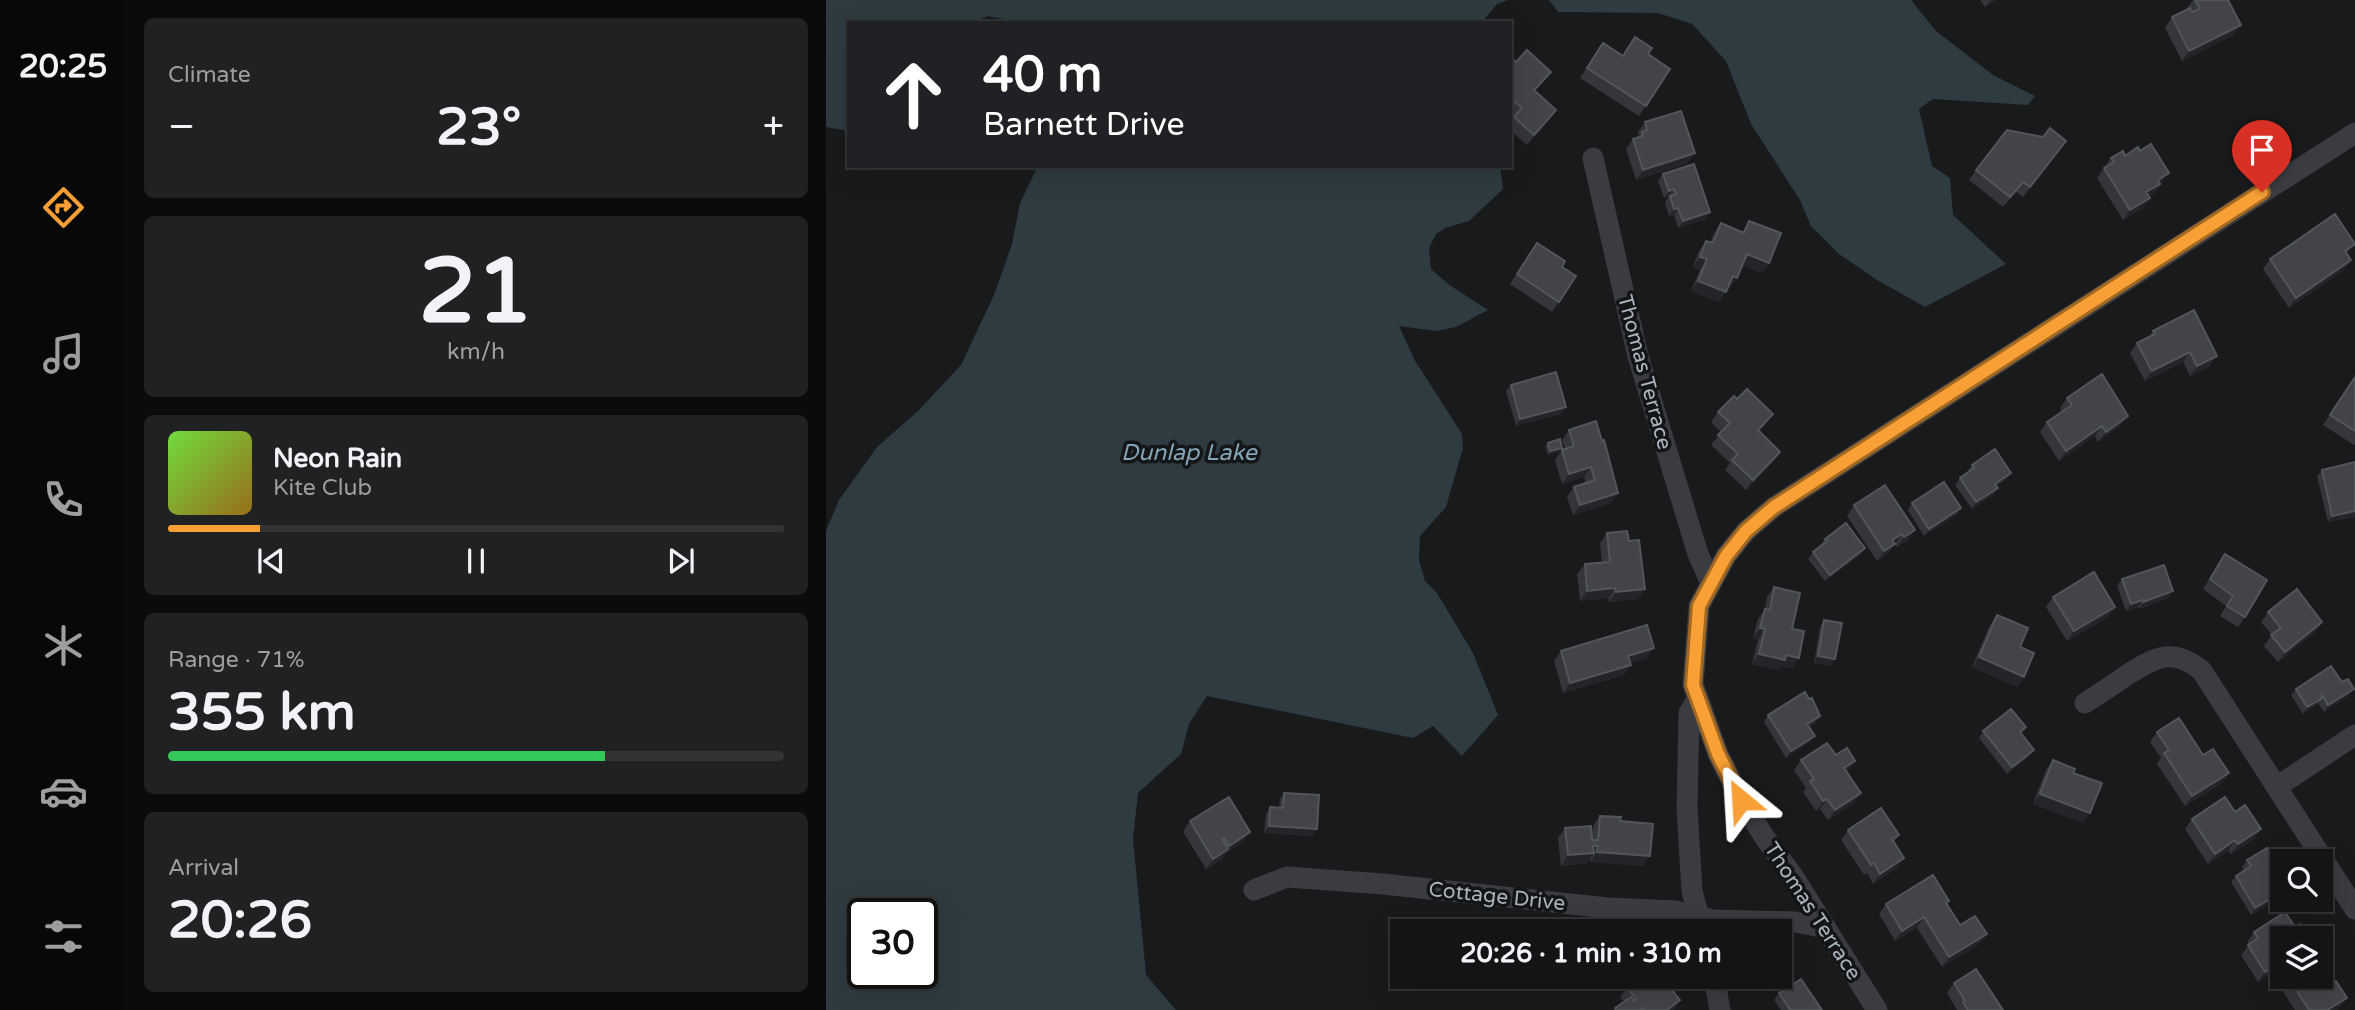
<!DOCTYPE html>
<meta charset="utf-8">
<style>
body{margin:0;font-family:"Varela Round",sans-serif;background:#202122;color:#f1f3f6;height:100vh;display:flex;flex-direction:column;font-size:26px;white-space:nowrap}
*{box-sizing:border-box;margin:0}
p{font-size:23px;color:#9d9ea0}
.icon{flex:none;width:38px;height:38px;fill:none;stroke:currentColor;stroke-width:2;stroke-linecap:round;stroke-linejoin:round}
.map{position:relative;flex:1;overflow:hidden}
.sheet{display:flex;flex-direction:column;gap:18px;padding:18px;background:#0a0b0c;width:700px}
.sheet>*{flex:none}
.top-card{position:absolute;left:21px;top:21px;width:665px;height:147px;border-radius:0px;box-shadow:0 7px 28px #0002,0 0 0 2px #323334;background:#202124;color:#fff;overflow:hidden}
.controls{position:absolute;left:1444px;top:849px;display:grid;gap:14px}
.controls a{display:grid;place-items:center;width:63px;height:63px;border-radius:0px;background:#131415;box-shadow:0 7px 28px #0002,0 0 0 2px #323334;font-size:35px}
.speed{position:absolute;left:21px;top:898px;display:flex;gap:14px;font-size:35px;font-weight:700;text-align:center}
.speed>*{display:grid;place-content:center;width:91px;height:91px;border-radius:50%;background:#131415;box-shadow:0 7px 28px #0002,0 0 0 2px #323334;line-height:1}
.speed .limit{border:4px solid #111;border-radius:10px;background:#fff;color:#111}
.pin{position:absolute;display:grid;place-items:center;width:60px;height:60px;color:#fff;margin:-72px -30px;border-radius:50% 50% 50% 0;rotate:-45deg;box-shadow:0 0 7px #0007}
.pin .icon{rotate:45deg}
.me{position:absolute;width:77px;margin:-38px;rotate:333deg;stroke-linejoin:round;filter:drop-shadow(0 0 5px #0008)}
.turn{display:flex;align-items:center;gap:24px;height:147px;padding:0 21px;font-size:32px}
.turn .icon{width:91px;height:91px;stroke-width:2.5}
.turn b{display:block;font-size:49px;line-height:60px}
.big{font-size:52px;font-weight:800;line-height:1.1}
.sheet .card{flex:1;display:flex;flex-direction:column;justify-content:center;gap:10px;min-width:0;padding:0 24px;border-radius:10px;background:#202122}
.sheet .dial{align-items:center;gap:0}
.dial b{font-size:91px;line-height:1}
.song{display:flex;align-items:center;gap:21px}
.cover{width:84px;height:84px;border-radius:10px;background:linear-gradient(135deg,hsl(100 70% 55%),hsl(40 70% 35%))}
.played{height:7px;border-radius:4px;background:linear-gradient(90deg,#f8a035 15%,#323334 15%)}
.keys{display:flex;justify-content:space-around;direction:ltr}
.heat{display:flex;justify-content:space-between;align-items:center;font-size:38px;direction:ltr}
.charge{height:10px;border-radius:5px;background:linear-gradient(90deg,#34c759 71%,#323334 0)}
.trip{position:absolute;left:564px;top:919px;width:402px;height:70px;border-radius:0px;background:#131415;box-shadow:0 7px 28px #0002,0 0 0 2px #323334;font-weight:800;line-height:70px;text-align:center}
main{display:flex;flex:1;min-height:0}
.tabs{display:flex;flex-direction:column;width:126px;justify-content:space-around;align-items:center;background:#080808;color:#9d9ea0}
.tabs .icon{width:49px;height:49px}
.tabs .active{color:#f8a035}
.tabs b{font-size:32px;color:#f1f3f6}
.map>svg:first-child{display:block}
</style>
<main>
<nav class="tabs">
<b>20:25</b>
<svg class="icon active" aria-label="directions" viewBox="0 0 24 24"><path d="M12 3l9 9-9 9-9-9zM9 14v-3h6M13 9l2 2-2 2"/></svg>
<svg class="icon" aria-label="music" viewBox="0 0 24 24"><path d="M9 18V5l10-2v13"/><circle cx="6" cy="18" r="3"/><circle cx="16" cy="16" r="3"/></svg>
<svg class="icon" aria-label="phone" viewBox="0 0 24 24"><path d="M5 4h4l2 5-3 2q2 4 5 5l2-3 5 2v4C11 20 4 13 5 4z"/></svg>
<svg class="icon" aria-label="climate" viewBox="0 0 24 24"><path d="M12 3v18M4 7l16 10M4 17L20 7"/></svg>
<svg class="icon" aria-label="car" viewBox="0 0 24 24"><path d="M5 17H2v-5l4-1 3-4h7l3 4 3 1v5h-3M9 17h6M6 11h13"/><circle cx="7" cy="17" r="2"/><circle cx="17" cy="17" r="2"/></svg>
<svg class="icon" aria-label="filters" viewBox="0 0 24 24"><path d="M4 7h16M4 17h16"/><circle cx="9" cy="7" r="2"/><circle cx="15" cy="17" r="2"/></svg>
</nav>
<section class="sheet">
<div class="card"><p>Climate</p>
<div class="heat"><a>−</a><b class="big">23°</b><a>+</a></div>
</div>
<div class="card dial"><b>21</b><p>km/h</p></div>
<div class="card">
<div class="song"><i class="cover"></i><div><b>Neon Rain</b><p>Kite Club</p></div></div>
<div class="played"></div>
<div class="keys"><svg class="icon" aria-label="previous" viewBox="0 0 24 24"><path d="M18 5L8 12l10 7zM5 5v14"/></svg><svg class="icon" aria-label="pause" viewBox="0 0 24 24"><path d="M8 5v14M16 5v14"/></svg><svg class="icon" aria-label="next" viewBox="0 0 24 24"><path d="M6 5l10 7-10 7zM19 5v14"/></svg></div>
</div>
<div class="card"><p>Range · 71%</p><b class="big">355 km</b><div class="charge"></div></div>
<div class="card"><p>Arrival</p><b class="big">20:26</b></div>
</section>
<div class="map">
<svg width="1529" height="1010" viewBox="0 0 1529 1010">
<rect width="100%" height="100%" fill="#191a1c"/>
<!-- water -->
<path fill="#2e3b41" fill-rule="evenodd" d="M0 0H682L671 4 655 23H195L162 16 145 23H23V131L0 127Z
M723 0H1085L1110 31 1167 75 1209 96 1202 105 1107 99 1093 109 1106 166 1124 178 1127 215 1180 264 1099 307 1051 280 1013 254 985 226 974 200 925 124 900 61 866 24 832 13 732 12Z
M212 166H674L677 189 643 221 619 228 610 234 603 248 605 269 622 284 662 310 630 327 611 331 573 326 588 359 636 434 637 448 620 507 594 536 593 560 599 581 611 593 647 653 672 715 636 756 607 726 587 738 381 696 363 724 355 754 312 793 307 839 320 975 350 1010H0V531L13 500 51 447 92 411 135 365 168 295 186 244 194 203ZM37 914H96V973H37Z"/>
<g fill="none" stroke-linecap="round" stroke-linejoin="round">
<!-- street -->
<path stroke="#3a3c41" stroke-width="21" d="M767 158 812 356 872 554 884 581
M872 698 892 754 915 800 939 838 969 879 1051 1010
M1259 703C1273 694 1287 685 1301 675 1329 657 1347 647 1376 671L1529 909
M1452 786 1529 735
M428 890 461 877 557 884 782 908 849 911 887 920 969 922 1000 928
M877 931 866 891 861 808 863 713 872 698 867 685 873 606 900 556 920 531 948 507 1529 133
M888 976 894 1010"/>
</g>
<!-- wall -->
<path fill="#35363a" d="M1154 0H1170L1159 7Z
M1367 0H1402L1407 35 1356 61 1339 28 1346 17 1362 9 1361 8Z
M777 43 796 56 822 54 844 69 813 116 754 78Z
M690 62 725 72 709 91 730 110 723 120 701 145 684 130V122L687 117 684 115V65Z
M819 122 862 163 810 180 800 149 807 139 812 138 813 136 812 132Z
M1240 141 1197 197 1190 192 1177 207 1143 180 1150 170Z
M1299 156 1336 183 1327 194 1323 196 1324 198 1317 208 1297 220 1271 178 1285 158Z
M837 174 884 212 879 219 852 228 848 215 843 216 839 203 843 196 838 198 832 181Z
M923 221 936 273 916 265 904 288 902 287 893 302 865 291 874 270 867 267 873 251 880 241 884 242 888 233 895 223 916 232Z
M711 243 736 267 750 276 726 312 684 284Z
M1522 254 1525 260 1518 270 1463 308 1437 269 1444 259Z
M1368 310 1384 366 1364 376 1357 362 1319 381 1304 353 1311 343 1323 337 1327 331Z
M1529 377V444L1528 445 1497 425Z
M685 385 740 407 735 414 690 426 680 391Z
M1241 398 1302 416 1294 426 1272 442 1269 436 1233 461 1214 432 1221 422 1236 412 1234 408Z
M892 412 940 424 933 431 947 462 920 490 899 470 904 463 885 445 895 432 885 422Z
M743 430 785 503 747 515 741 497 748 487 760 483 758 477 736 484 729 460 736 450 739 449 736 440Z
M722 443 734 451 722 455 719 446Z
M1146 465 1185 473 1180 480 1171 486 1167 495 1146 509 1129 485 1134 478 1142 473 1141 472Z
M1496 470 1529 517 1502 522 1491 476Z
M1059 485 1082 540 1071 547 1069 544 1061 554 1051 561 1021 516 1028 505Z
M1086 503 1135 508 1130 515 1098 536 1082 510Z
M781 533 803 541 819 589 812 599 783 602 782 598 754 601 751 574 759 564 776 562 774 543Z
M999 539 1039 548 1034 555 999 581 982 559 987 552 994 546Z
M1399 554 1419 617 1412 627 1394 616 1400 606 1377 589Z
M1296 579 1342 598 1313 609 1312 607 1300 611 1291 586Z
M948 587 966 629 973 658 966 668 955 666 952 670 926 664 932 640 927 638 932 619 939 609 941 597Z
M1227 597 1289 607 1282 617 1241 641 1220 607Z
M1442 612 1496 622 1489 632 1452 662 1438 646 1446 635 1435 622Z
M1171 615 1194 647 1198 677 1191 687 1146 667 1164 625Z
M998 620 1005 666 988 663 994 627Z
M735 651 821 658 805 663 798 675 737 693 728 661Z
M1516 682 1528 689 1523 695 1498 712 1492 703 1490 705 1477 714 1465 695 1470 689Z
M942 715 994 716 989 723 983 727 984 742 960 758 938 722Z
M1200 727 1195 734 1208 750 1203 756 1181 774 1153 738 1157 731Z
M1331 732 1377 755 1403 773 1396 783 1359 806 1331 764 1335 758 1324 742Z
M975 760 1022 771 1020 772 1028 803 1002 820 994 809 990 811 977 792 980 788 968 770Z
M1227 760 1247 773 1257 823 1207 804 1220 770Z
M458 793 486 836 438 833 440 814 444 807H453L454 799Z
M774 816 794 821 817 866 764 862V858L761 863 735 866 732 838 739 828 766 836 767 826Z
M1366 819 1428 839 1405 854 1402 851 1382 864 1359 829Z
M364 821 417 842 400 853 395 860 380 869 357 832Z
M1022 830 1073 835 1068 842 1071 868 1047 884 1041 873 1038 875 1015 840Z
M1421 860 1449 877 1456 888V893L1453 898 1425 915 1405 882 1410 876 1418 870 1416 867Z
M1060 904H1121L1134 925 1153 944 1116 967 1091 928 1069 941 1053 914Z
M1428 932 1456 966 1432 982 1415 955 1423 945 1421 942Z
M1497 973 1514 1008 1510 1010H1469L1454 987 1462 976Z
M798 976H840L846 989 854 1000 848 1010H788L798 1002 794 997 804 984Z
M1128 983 1177 1010H1131L1121 993Z
M953 993 996 1010H955L948 1000Z"/>
<!-- shaded-wall -->
<path fill="#242528" d="M1165 0H1170L1159 7Z
M1415 25 1407 35 1356 61 1363 51Z
M725 72 718 82 701 100 708 90Z
M730 110 723 120 701 145 708 135Z
M869 153 862 163 810 180 817 170Z
M1343 173 1327 194 1313 202 1320 192 1332 180Z
M848 189 843 196 838 198 843 191Z
M1324 198 1317 208 1297 220 1304 210Z
M852 208 848 215 843 216 848 209Z
M884 212 879 219 852 228 857 221Z
M1529 244 1522 254 1519 251Z
M921 254 943 263 936 273 914 264Z
M874 257 881 259 874 270 867 267Z
M1525 260 1518 270 1463 308 1470 298Z
M907 276 911 278 904 288 900 286Z
M872 281 900 292 893 302 865 291Z
M1364 352 1357 362 1319 381 1326 371Z
M1391 356 1384 366 1364 376 1371 366Z
M740 407 735 414 690 426 694 419Z
M947 414 940 424 924 440 932 430Z
M1302 416 1294 426 1272 442 1280 432Z
M1276 426 1269 436 1233 461 1240 451Z
M736 448 734 451 722 455 724 451Z
M954 452 947 462 920 490 927 480Z
M765 467 758 477 736 484 743 474Z
M1185 473 1180 480 1165 491 1169 484Z
M1172 488 1167 495 1146 509 1150 502Z
M792 493 785 503 747 515 754 505Z
M1135 508 1130 515 1098 536 1103 529Z
M1529 511V517L1502 522 1506 516Z
M1089 530 1082 540 1071 547 1078 537Z
M1076 534 1069 544 1066 540Z
M1069 544 1061 554 1051 561 1058 551Z
M1039 548 1034 555 999 581 1004 575Z
M789 588 782 598 754 601 761 591Z
M819 589 812 599 783 602 790 592Z
M1347 591 1342 598 1313 609 1317 602Z
M1317 600 1312 607 1300 611 1305 604Z
M1289 607 1282 617 1241 641 1248 631Z
M1496 622 1489 632 1452 662 1459 652Z
M934 628 939 629 932 640 927 638Z
M828 648 821 658 795 666 802 656Z
M933 654 960 655 973 658 966 668 955 666 952 670 926 664Z
M992 656 1009 659 1005 666 988 663Z
M1153 657 1198 677 1191 687 1146 667Z
M805 665 798 675 737 693 744 683Z
M1528 689 1523 695 1498 712 1502 705Z
M1495 699 1490 705 1477 714 1481 707Z
M994 716 989 723 977 731 981 724Z
M989 736 984 742 960 758 965 751Z
M1208 750 1203 756 1181 774 1186 767Z
M1029 761 1022 771 1011 778 1018 768Z
M1403 773 1396 783 1359 806 1366 796Z
M1035 793 1028 803 1002 820 1009 810Z
M1214 794 1264 813 1257 823 1207 804Z
M1001 799 994 809 990 811 997 801Z
M443 826 491 829 486 836 438 833Z
M1435 829 1428 839 1405 854 1412 844Z
M424 832 417 842 400 853 395 860 380 869 387 859 398 852 403 846Z
M1409 840 1402 851 1382 864 1389 854Z
M767 846H772L761 863 735 866 742 855Z
M771 852 824 856 817 866 764 862Z
M1078 858 1071 868 1047 884 1054 874Z
M1456 892 1453 898 1425 915 1429 908Z
M1098 917 1091 928 1069 941 1076 931Z
M1161 934 1153 944 1116 967 1123 957Z
M1456 961V966L1432 982 1439 972Z
M1521 998 1514 1008 1510 1010H1501Z
M854 1000 848 1010H841Z"/>
<!-- building -->
<path fill="#424448" stroke="#52555a" stroke-width="2" d="M1369 0H1402L1415 25 1363 51 1346 17 1364 8 1366 12 1374 9Z
M809 37 826 48 822 54 844 69 820 106 761 68 777 43 797 56Z
M701 50 725 72 708 90 730 110 708 135 688 117 696 108 684 98V65L688 60 690 62Z
M855 111 869 153 817 170 807 139 817 136 816 132 821 130 819 122Z
M1224 128 1240 141 1204 187 1197 182 1184 197 1150 170 1181 130 1217 137Z
M1325 144 1343 173 1332 180 1334 184 1320 192 1324 198 1304 210 1278 168 1288 162 1285 158 1297 151 1299 156 1312 147 1314 151Z
M868 164 884 212 857 221 852 208 848 209 844 196 850 194 848 189 843 191 837 174Z
M1509 214 1529 244 1519 251 1525 260 1470 298 1444 259Z
M923 221 955 233 943 263 921 254 911 278 907 276 900 292 872 281 881 259 874 257 880 241 887 243 895 223 918 233Z
M711 243 739 261 736 267 750 276 733 302 691 274Z
M1368 310 1391 356 1371 366 1364 352 1326 371 1311 343 1329 334 1327 331Z
M730 372 740 407 694 419 685 385Z
M1276 374 1302 416 1280 432 1276 426 1240 451 1221 422 1246 405 1241 398Z
M1529 377V431L1504 415Z
M921 389 947 414 932 430 954 452 927 480 906 460 912 454 892 435 904 423 892 412 908 396 911 399Z
M770 421 776 441 778 440 792 493 754 505 748 487 769 480 765 467 743 474 736 450 748 446 743 430Z
M734 439 736 448 724 451 722 443Z
M1169 449 1185 473 1169 484 1172 488 1150 502 1134 478 1148 468 1146 465Z
M1529 462V511L1506 516 1496 470Z
M1118 482 1135 508 1103 529 1086 503Z
M1059 485 1089 530 1078 537 1076 534 1066 540 1069 544 1058 551 1028 505Z
M1020 523 1039 548 1004 575 987 552 1001 541 999 539Z
M801 531 803 541 813 540 819 589 790 592 789 588 761 591 759 564 784 562 781 533Z
M1399 554 1441 580 1419 617 1401 606 1407 596 1384 579Z
M1338 565 1347 591 1317 602V600L1305 604 1296 579Z
M1268 572 1289 607 1248 631 1227 597Z
M948 587 974 593 966 629 978 631 973 658 960 655 959 660 933 654 939 629 934 628 939 609 944 610Z
M1471 589 1496 622 1459 652 1445 635 1455 628 1442 612Z
M1171 615 1202 628 1194 647 1208 653 1198 677 1153 657Z
M998 620 1016 623 1009 659 992 656Z
M821 625 828 648 802 656 805 665 744 683 735 651Z
M1505 666 1516 682 1522 679 1528 689 1502 705 1496 695 1495 699 1481 707 1470 689Z
M979 692 983 699 986 698 994 716 981 724 989 736 965 751 942 715Z
M1185 709 1200 727 1194 732 1208 750 1186 767 1157 731Z
M1353 718 1377 755 1387 749 1403 773 1366 796 1338 753 1343 750 1331 732Z
M1001 743 1010 755 1021 748 1029 761 1018 768 1035 793 1009 810 1001 799 997 801 984 781 988 779 975 760Z
M1227 760 1249 769 1247 773 1276 783 1264 813 1214 794Z
M458 793 493 795 491 829 443 826 444 807 457 808Z
M403 797 424 832 403 846 398 838 396 839 402 849 387 859 364 821Z
M1399 797 1409 812 1419 805 1435 829 1412 844 1409 840 1389 854 1366 819Z
M1055 808 1073 835 1066 839 1078 858 1054 874 1048 863 1045 865 1022 830Z
M774 816 795 817 794 821 827 824 824 856 771 852 772 846H767L768 853 742 855 739 828 765 826 766 840H772Z
M1441 848 1455 869 1448 874 1456 888V892L1429 908 1410 876 1425 866 1421 860Z
M1107 875 1123 901 1120 903 1134 925 1149 916 1161 934 1123 957 1098 917 1076 931 1060 904Z
M1459 912 1469 927 1474 924 1483 938H1456V961L1439 972 1422 945 1432 938 1428 932Z
M1494 965 1499 972 1497 973 1506 983 1510 981 1521 998 1501 1010H1483L1462 977 1494 976Z
M1150 969 1177 1010H1142L1137 1002 1139 1001 1128 983Z
M812 976H840L848 987 845 989 854 1000 841 1010H818L817 1008 814 1010H790L789 1008 805 997 808 1001 810 999 801 987 813 977Z
M975 979 996 1010H964L953 993Z"/>
<g fill="none" stroke-linecap="round" stroke-linejoin="round">
<!-- route casing -->
<g stroke="#a16822" stroke-width="18">
<path id="route" d="M915 800 892 754 867 685 873 606 900 556 920 531 948 507 1436 192"/>
</g>
<!-- route -->
<use href="#route" stroke="#f8a035" stroke-width="12"/>
</g>
<g text-anchor="middle" stroke-width="7" stroke-linejoin="round" paint-order="stroke">
<!-- street labels -->
<g font-size="21" fill="#abb2bc" stroke="#141517">
<text transform="translate(819 372) rotate(75)" y="7">Thomas Terrace</text>
<text transform="translate(671 896) rotate(6)" y="7">Cottage Drive</text>
<text transform="translate(987 911) rotate(57)" y="7">Thomas Terrace</text>
</g>
<!-- water labels -->
<g font-size="23" font-style="italic" fill="#82a4b7" stroke="#141517">
<text x="363" y="460">Dunlap Lake</text>
</g>
</g>
</svg>
<div class="controls">
<a><svg class="icon" aria-label="search" viewBox="0 0 24 24"><circle cx="10" cy="10" r="6"/><path d="M15 15l6 6"/></svg></a>
<a><svg class="icon" aria-label="layers" viewBox="0 0 24 24"><path d="M12 4l9 5-9 5-9-5zM3 14l9 5 9-5"/></svg></a>
</div>
<div class="speed"><div class="limit">30</div></div>
<div class="pin" style="left:1436px;top:192px;background:#d93025"><svg class="icon" aria-label="arrive" viewBox="0 0 24 24"><path d="M6 21V4h12l-3 4 3 4H6"/></svg></div>
<svg class="me" style="left:915px;top:800px" viewBox="-20 -20 40 40"><path d="M0-17L14 15 0 8-14 15z" fill="#f8a035" stroke="#fff" stroke-width="4"/></svg>
<div class="trip">20:26 · 1 min · 310 m</div>
<div class="top-card">
<div class="turn"><svg class="icon" aria-label="ahead" viewBox="0 0 24 24"><path d="M12 20V5M6 11l6-6 6 6"/></svg><div><b>40 m</b>Barnett Drive</div></div>
</div>
</div>
</main>
